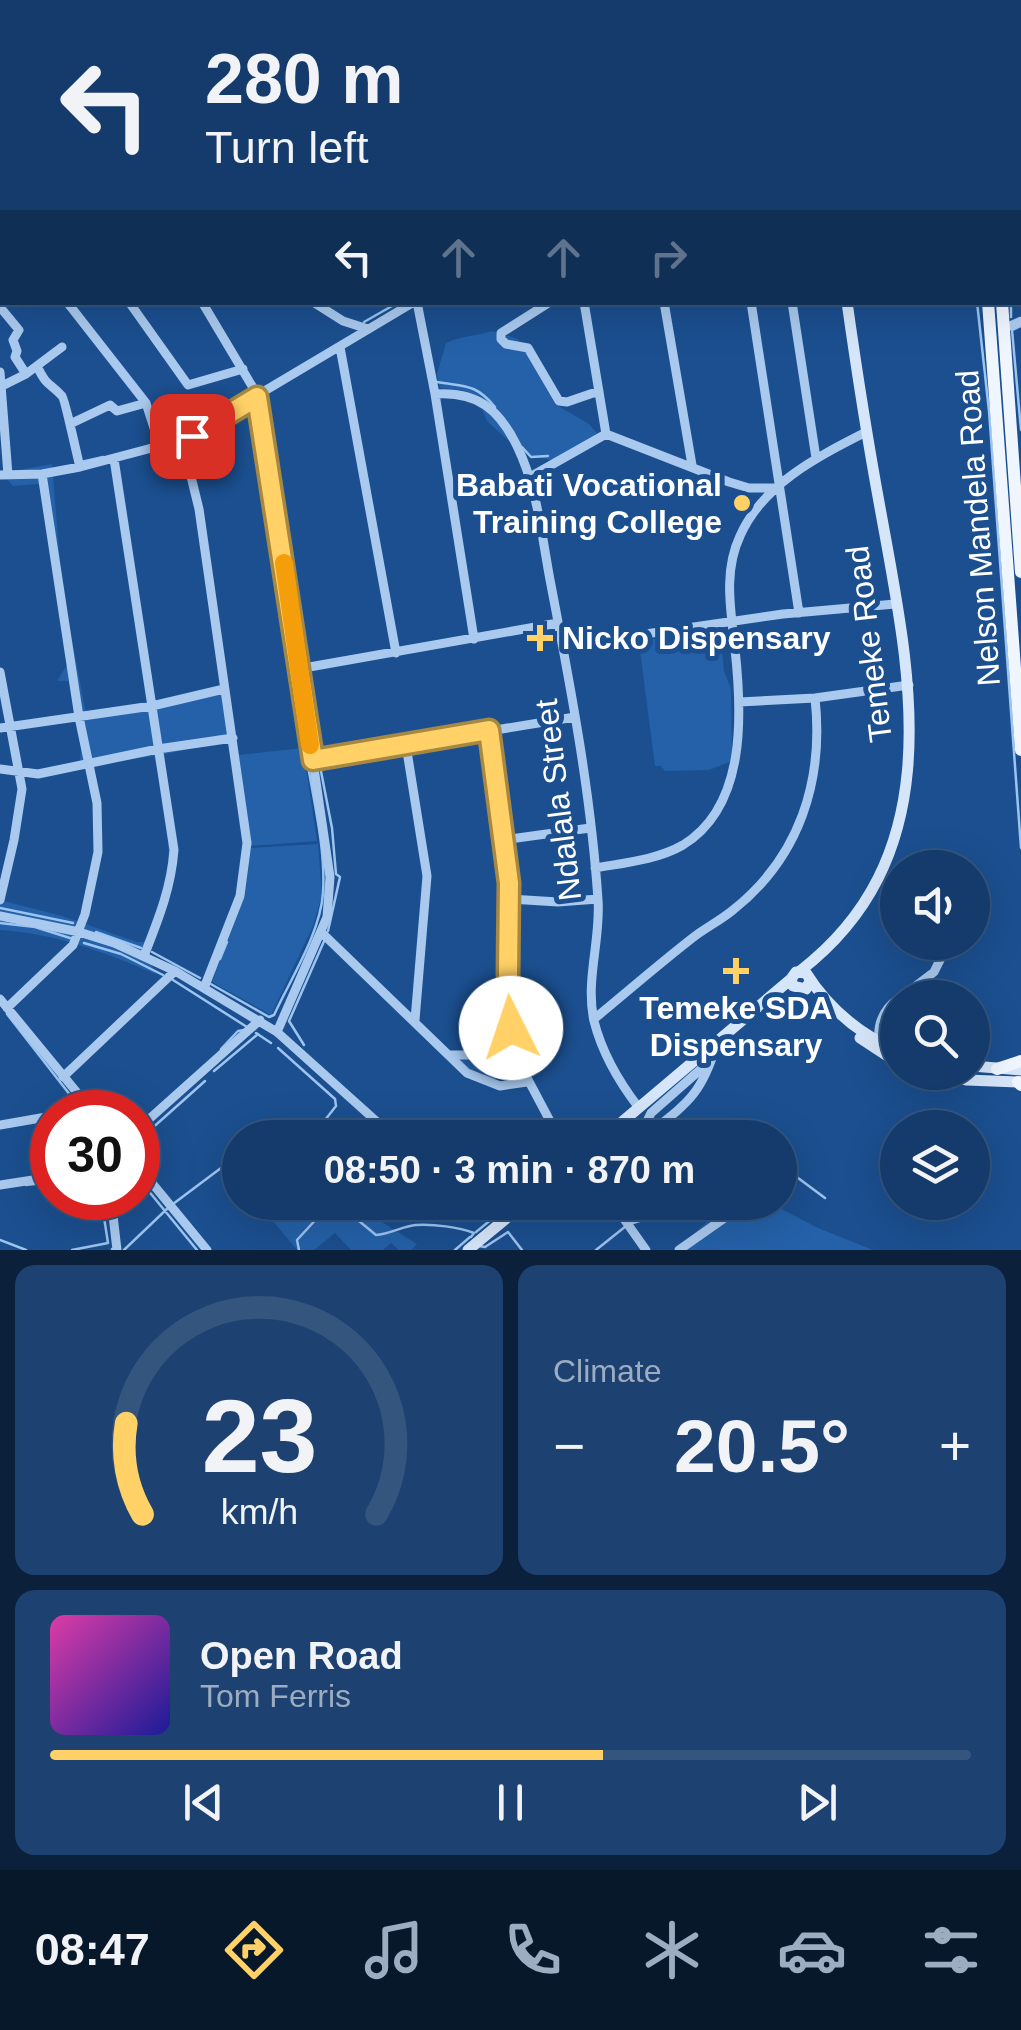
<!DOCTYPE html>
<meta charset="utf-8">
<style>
body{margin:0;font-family:Arial,sans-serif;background:#1d4271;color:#f1f3f6;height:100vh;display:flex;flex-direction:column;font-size:38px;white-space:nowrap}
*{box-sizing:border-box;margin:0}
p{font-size:32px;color:#9dadc1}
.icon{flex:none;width:55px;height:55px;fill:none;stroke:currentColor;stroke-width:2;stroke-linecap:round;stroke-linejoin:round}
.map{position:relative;height:1250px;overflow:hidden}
.side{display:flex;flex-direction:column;gap:15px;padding:15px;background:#0b203b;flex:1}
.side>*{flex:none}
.top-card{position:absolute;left:0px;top:0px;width:1022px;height:305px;box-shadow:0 10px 40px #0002,0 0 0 2px #33557e;background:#143b6b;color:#f1f3f6;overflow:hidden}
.tools{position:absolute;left:880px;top:850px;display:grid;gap:20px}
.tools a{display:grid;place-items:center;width:110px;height:110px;border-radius:50%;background:#143b6b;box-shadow:0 10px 40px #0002,0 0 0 2px #33557e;font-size:50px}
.speed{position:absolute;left:30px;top:1090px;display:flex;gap:20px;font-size:50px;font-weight:700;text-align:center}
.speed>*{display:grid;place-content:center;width:130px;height:130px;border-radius:50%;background:#143b6b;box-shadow:0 10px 40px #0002,0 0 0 2px #33557e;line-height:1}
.speed .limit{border:15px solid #d22;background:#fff;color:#111}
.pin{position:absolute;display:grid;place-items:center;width:85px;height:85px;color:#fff;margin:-42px;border-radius:20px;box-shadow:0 5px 15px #0006}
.me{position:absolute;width:110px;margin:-55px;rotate:356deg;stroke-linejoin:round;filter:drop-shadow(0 0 8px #0008)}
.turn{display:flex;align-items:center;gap:35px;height:210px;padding:0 40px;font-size:45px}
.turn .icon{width:130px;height:130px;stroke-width:2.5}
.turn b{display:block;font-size:70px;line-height:85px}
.lanes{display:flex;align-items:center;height:95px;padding:0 40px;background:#0003;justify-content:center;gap:50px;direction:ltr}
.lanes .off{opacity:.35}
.big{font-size:75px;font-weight:800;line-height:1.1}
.side .card{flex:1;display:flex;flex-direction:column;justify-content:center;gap:15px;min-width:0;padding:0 35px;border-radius:20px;background:#1d4271}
.side .dial{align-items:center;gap:0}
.dial svg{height:260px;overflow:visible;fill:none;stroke:#33557e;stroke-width:7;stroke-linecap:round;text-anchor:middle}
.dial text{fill:#f1f3f6;stroke:none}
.song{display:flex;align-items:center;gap:30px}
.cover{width:120px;height:120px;border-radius:15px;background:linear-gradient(135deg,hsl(320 70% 55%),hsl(240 70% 35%))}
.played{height:10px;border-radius:5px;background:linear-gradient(90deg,#ffd166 60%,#33557e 60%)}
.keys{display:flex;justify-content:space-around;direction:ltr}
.heat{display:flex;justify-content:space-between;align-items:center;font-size:55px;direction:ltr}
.side .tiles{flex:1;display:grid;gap:15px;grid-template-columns:1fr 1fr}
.card:last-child{grid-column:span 2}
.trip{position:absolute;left:222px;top:1120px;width:575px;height:100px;border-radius:50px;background:#143b6b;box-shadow:0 10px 40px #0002,0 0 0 2px #33557e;font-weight:800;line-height:100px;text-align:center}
.dock{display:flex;height:160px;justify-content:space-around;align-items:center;background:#08182b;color:#9dadc1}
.dock .icon{width:70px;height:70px}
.dock .selected{color:#ffd166}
.dock b{font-size:45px;color:#f1f3f6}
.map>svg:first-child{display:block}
</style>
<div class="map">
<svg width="1021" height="1250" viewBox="0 0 1021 1250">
<rect width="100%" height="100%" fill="#1b4f8f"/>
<!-- green -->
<path fill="#2461a8" d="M492 331 518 339 555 404 589 424 602 439 578 454 550 460 522 453 487 421 483 411 462 390 440 388 437 374 446 343C460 336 476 336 492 331Z
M52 464 62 586 86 714 225 686 235 738 162 755 176 865 162 922 147 955 156 974C106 953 55 933 0 930V900L62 916 137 942H144C182 881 168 821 154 756L79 767 81 750 69 681H57L67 665 40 484 13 486 1 473Z
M715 633 717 641H721L724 671 731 689 732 761 709 770 665 771 661 766H655L639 643 669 635Z
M303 748 317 841 251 846 239 755Z
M318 844 322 895 313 926 271 1015 212 982 245 896 251 848Z
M511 1057 516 1073C498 1086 477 1074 460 1064L461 1058Z
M730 1202 770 1203 818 1228 873 1250H675Z
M258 1203H374L369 1214 417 1244 411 1250H399L391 1243 383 1250H351L335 1233 314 1250H297Z"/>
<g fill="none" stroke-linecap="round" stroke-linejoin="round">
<!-- stream -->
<path stroke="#9cc4f0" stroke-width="2.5" d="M789 0 791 2
M864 0 867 2
M1020 111 1021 112
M977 302 989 411 1021 848
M1011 302V317
M364 322 399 302
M1021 326 1012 330 1021 430
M437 382C465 387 475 383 495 407
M223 411 249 395
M175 438 195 428
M522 447 531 457 548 456
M81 462 103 457
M301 648 305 665
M306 673 307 690
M308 697 314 739
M319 761 332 828 336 874 340 877 328 931
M0 908 73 923
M0 923 35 927 70 938
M96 932 141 948
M84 943 121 954 163 975
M152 952 200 978
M220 959 227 942
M173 980 247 1027
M209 983 269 1017 274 1015C291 978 320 934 323 893 326 846 312 795 305 748
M7 1014 74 1100
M256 1033 271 1043
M304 1045 289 1021 325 939
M278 1048 335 1099 336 1106 311 1138
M221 1049 238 1031 244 1030
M214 1071 258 1034
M138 1121 141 1119
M138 1135 149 1131 205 1081
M251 1138 260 1134 268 1138
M780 1176 790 1172 825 1198
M138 1178 197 1250
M26 1185 52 1182
M336 1202 376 1235C390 1234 403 1226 416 1225 434 1224 458 1227 474 1233L471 1237
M633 1223 700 1202
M476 1232 498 1214
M0 1240 26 1250
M479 1246 485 1247 508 1232 522 1250
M112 1249V1250
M72 1250 108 1243 101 1198
M124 1250 169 1207 225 1165 224 1158 240 1146
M299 1250 297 1240 332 1202
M455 1250 470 1237
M596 1250 626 1226"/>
<!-- street -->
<path stroke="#a9c9ee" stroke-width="9" d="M83 0 86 2
M368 0 370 2
M425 0 433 2
M6 2 7 0
M0 126 2 129
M1020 158 1021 157
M0 176 2 173
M1020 243H1021
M0 276 2 274
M67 302 146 403 160 447
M129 302 188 385 243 369
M202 302 255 391 263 421 330 877 327 917 277 1032
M313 302 343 321 368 329
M417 302 435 394 474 639
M550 302 501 333V339L506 344 528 348 559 401 567 402 599 391
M584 302 606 434 729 482 749 488H778
M664 302 692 465
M751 302 799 613
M792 302 816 458
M0 307 19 330 13 340 17 351 15 357 26 374
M1005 328 1021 321
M340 347 396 653
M37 366C47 387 49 382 62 396 65 399 77 456 80 467
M0 372 8 475
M2 386 26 374 62 347
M435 394C477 391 499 409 517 446 538 489 542 539 551 585 571 689 591 794 598 900 601 939 585 981 594 1021 602 1053 619 1082 639 1108
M70 424 110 405 117 411 146 403
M182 440 199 509 247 843 240 896 204 988
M114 459 174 850C171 889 158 920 144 956
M0 475 42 474 80 467 182 440 414 302
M530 477 606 434
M563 646 783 614 895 604
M298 669 558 623
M0 672 22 789 14 840 0 900
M739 702 815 698 909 685
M0 728 152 706 224 689
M489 731 509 883 508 974 515 1055 559 1138
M406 745 427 876 415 1020
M313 760 575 717
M0 769 38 774 158 749 233 738
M502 840 590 828
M595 868C623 863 657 860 683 845 747 806 742 713 735 649 731 611 723 572 740 536 763 484 817 457 866 432
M510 899 558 902 598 899
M0 916 79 932 114 943 175 971 277 1032 395 1138
M321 932 467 1073 500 1086 527 1082
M900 998 934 972 949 942
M0 999 93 1112
M7 1008 73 945 85 914 98 852 97 803 79 717 42 474
M594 1019C627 992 660 963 695 936 707 927 721 920 733 910 800 857 824 780 815 698
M879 1043C877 1024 882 1010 898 999
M450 1055H515
M63 1077 175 971
M67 1112 88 1107
M0 1125 52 1116
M138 1129 260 1020
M639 1138 651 1113 709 1062
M643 1138C686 1104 701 1097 717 1043
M138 1166 207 1250
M0 1185 52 1177
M111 1198 117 1250
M612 1202 646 1250
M679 1250 733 1212"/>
<!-- secondary -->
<path stroke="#d6e6fa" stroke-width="11" d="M808 2V0
M800 971C952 854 910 674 881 513 868 443 857 373 847 302
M810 981 806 989 793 986 791 979 796 972 806 973C828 1008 859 1034 898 1051
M860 1038 898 1063
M972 1066 1021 1070
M922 1072 967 1080 1021 1082
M603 1138 791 979
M468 1250 526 1202"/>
<!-- primary -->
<path stroke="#f0f6ff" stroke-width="12" d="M829 0 833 2
M851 0 854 2
M988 302 1021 750
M1002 302 1021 572
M997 1069 1021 1061
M1018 1082 1021 1085"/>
</g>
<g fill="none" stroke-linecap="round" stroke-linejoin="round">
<!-- route casing -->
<g stroke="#a68842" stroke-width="25">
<path id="route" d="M192 436 257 397 313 760 489 730 509 883 508 974 511 1028"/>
</g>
<!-- route -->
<use href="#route" stroke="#ffd166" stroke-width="18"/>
<!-- slow -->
<path stroke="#f59e0b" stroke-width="18" d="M284 563 310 745"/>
</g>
<!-- markers -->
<g fill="#ffd166" stroke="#1b4f8f" stroke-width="4">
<circle cx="742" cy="503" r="10"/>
<path d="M535 623h10v10h10v10h-10v10h-10v-10h-10v-10h10z"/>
<path d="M731 956h10v10h10v10h-10v10h-10v-10h-10v-10h10z"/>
</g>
<g text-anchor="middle" stroke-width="10" stroke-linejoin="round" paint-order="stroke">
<!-- poi labels -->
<g font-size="32" font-weight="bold" fill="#fff" stroke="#1b4f8f" text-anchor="end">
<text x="722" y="496">Babati Vocational<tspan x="722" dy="37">Training College</tspan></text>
<text x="562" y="649" text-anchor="start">Nicko Dispensary</text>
<text x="736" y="1019" text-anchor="middle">Temeke SDA<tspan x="736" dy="37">Dispensary</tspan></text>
</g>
<!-- street labels -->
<g font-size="32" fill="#fff" stroke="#1b4f8f">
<text transform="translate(978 528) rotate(-94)" y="11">Nelson Mandela Road</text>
<text transform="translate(869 644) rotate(-97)" y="11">Temeke Road</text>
<text transform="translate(558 800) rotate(-97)" y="11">Ndalala Street</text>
</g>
</g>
</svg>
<div class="tools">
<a><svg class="icon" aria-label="sound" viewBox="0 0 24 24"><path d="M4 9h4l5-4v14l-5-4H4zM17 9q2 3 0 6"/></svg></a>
<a><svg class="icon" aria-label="search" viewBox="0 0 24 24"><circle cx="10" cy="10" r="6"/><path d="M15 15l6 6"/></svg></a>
<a><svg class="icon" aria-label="layers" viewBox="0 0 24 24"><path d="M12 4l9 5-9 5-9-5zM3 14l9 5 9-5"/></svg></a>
</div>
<div class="speed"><div class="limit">30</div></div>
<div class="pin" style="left:192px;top:436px;background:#d93025"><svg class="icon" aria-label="arrive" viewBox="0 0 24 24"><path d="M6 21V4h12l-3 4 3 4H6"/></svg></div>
<svg class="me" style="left:511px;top:1028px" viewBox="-20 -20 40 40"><circle r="19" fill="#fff"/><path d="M0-13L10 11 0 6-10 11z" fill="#ffd166"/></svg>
<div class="trip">08:50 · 3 min · 870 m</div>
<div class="top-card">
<div class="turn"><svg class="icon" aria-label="left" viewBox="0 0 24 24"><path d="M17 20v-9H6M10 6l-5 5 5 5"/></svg><div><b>280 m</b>Turn left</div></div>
<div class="lanes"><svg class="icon" aria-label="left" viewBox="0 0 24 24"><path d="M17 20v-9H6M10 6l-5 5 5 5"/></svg><svg class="icon off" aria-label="ahead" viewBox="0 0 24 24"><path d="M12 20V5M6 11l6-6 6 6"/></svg><svg class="icon off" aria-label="ahead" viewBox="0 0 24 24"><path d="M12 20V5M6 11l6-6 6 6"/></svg><svg class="icon off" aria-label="right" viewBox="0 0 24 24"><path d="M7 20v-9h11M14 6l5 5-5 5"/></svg></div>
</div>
</div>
<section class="side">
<div class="tiles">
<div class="card dial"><svg viewBox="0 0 100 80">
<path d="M14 69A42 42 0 1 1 86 69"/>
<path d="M14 69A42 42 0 0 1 9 41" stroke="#ffd166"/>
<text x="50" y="56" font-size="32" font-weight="700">23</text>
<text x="50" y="72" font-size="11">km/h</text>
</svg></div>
<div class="card"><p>Climate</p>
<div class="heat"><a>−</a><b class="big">20.5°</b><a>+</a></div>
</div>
<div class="card">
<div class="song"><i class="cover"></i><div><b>Open Road</b><p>Tom Ferris</p></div></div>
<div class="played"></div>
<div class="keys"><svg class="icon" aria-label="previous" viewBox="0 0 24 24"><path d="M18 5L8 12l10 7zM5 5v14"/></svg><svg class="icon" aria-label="pause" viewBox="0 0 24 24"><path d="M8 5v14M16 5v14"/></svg><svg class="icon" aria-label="next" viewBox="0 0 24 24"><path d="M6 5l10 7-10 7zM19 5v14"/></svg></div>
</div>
</div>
</section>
<nav class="dock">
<b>08:47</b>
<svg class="icon selected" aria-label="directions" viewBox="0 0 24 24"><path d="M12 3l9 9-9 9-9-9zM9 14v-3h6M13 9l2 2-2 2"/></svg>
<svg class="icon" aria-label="music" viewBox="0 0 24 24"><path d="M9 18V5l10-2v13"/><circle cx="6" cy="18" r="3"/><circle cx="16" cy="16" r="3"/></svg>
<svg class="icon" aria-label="phone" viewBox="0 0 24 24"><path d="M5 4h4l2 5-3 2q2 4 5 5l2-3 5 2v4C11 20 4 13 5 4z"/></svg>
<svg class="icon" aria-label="climate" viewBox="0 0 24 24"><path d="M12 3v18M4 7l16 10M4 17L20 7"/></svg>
<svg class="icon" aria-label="car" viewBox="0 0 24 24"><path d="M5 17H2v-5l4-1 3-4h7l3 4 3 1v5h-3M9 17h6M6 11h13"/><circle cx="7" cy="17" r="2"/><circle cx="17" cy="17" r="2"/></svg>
<svg class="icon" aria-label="filters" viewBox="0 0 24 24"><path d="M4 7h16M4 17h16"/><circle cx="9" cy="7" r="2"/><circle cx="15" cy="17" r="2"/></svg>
</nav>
